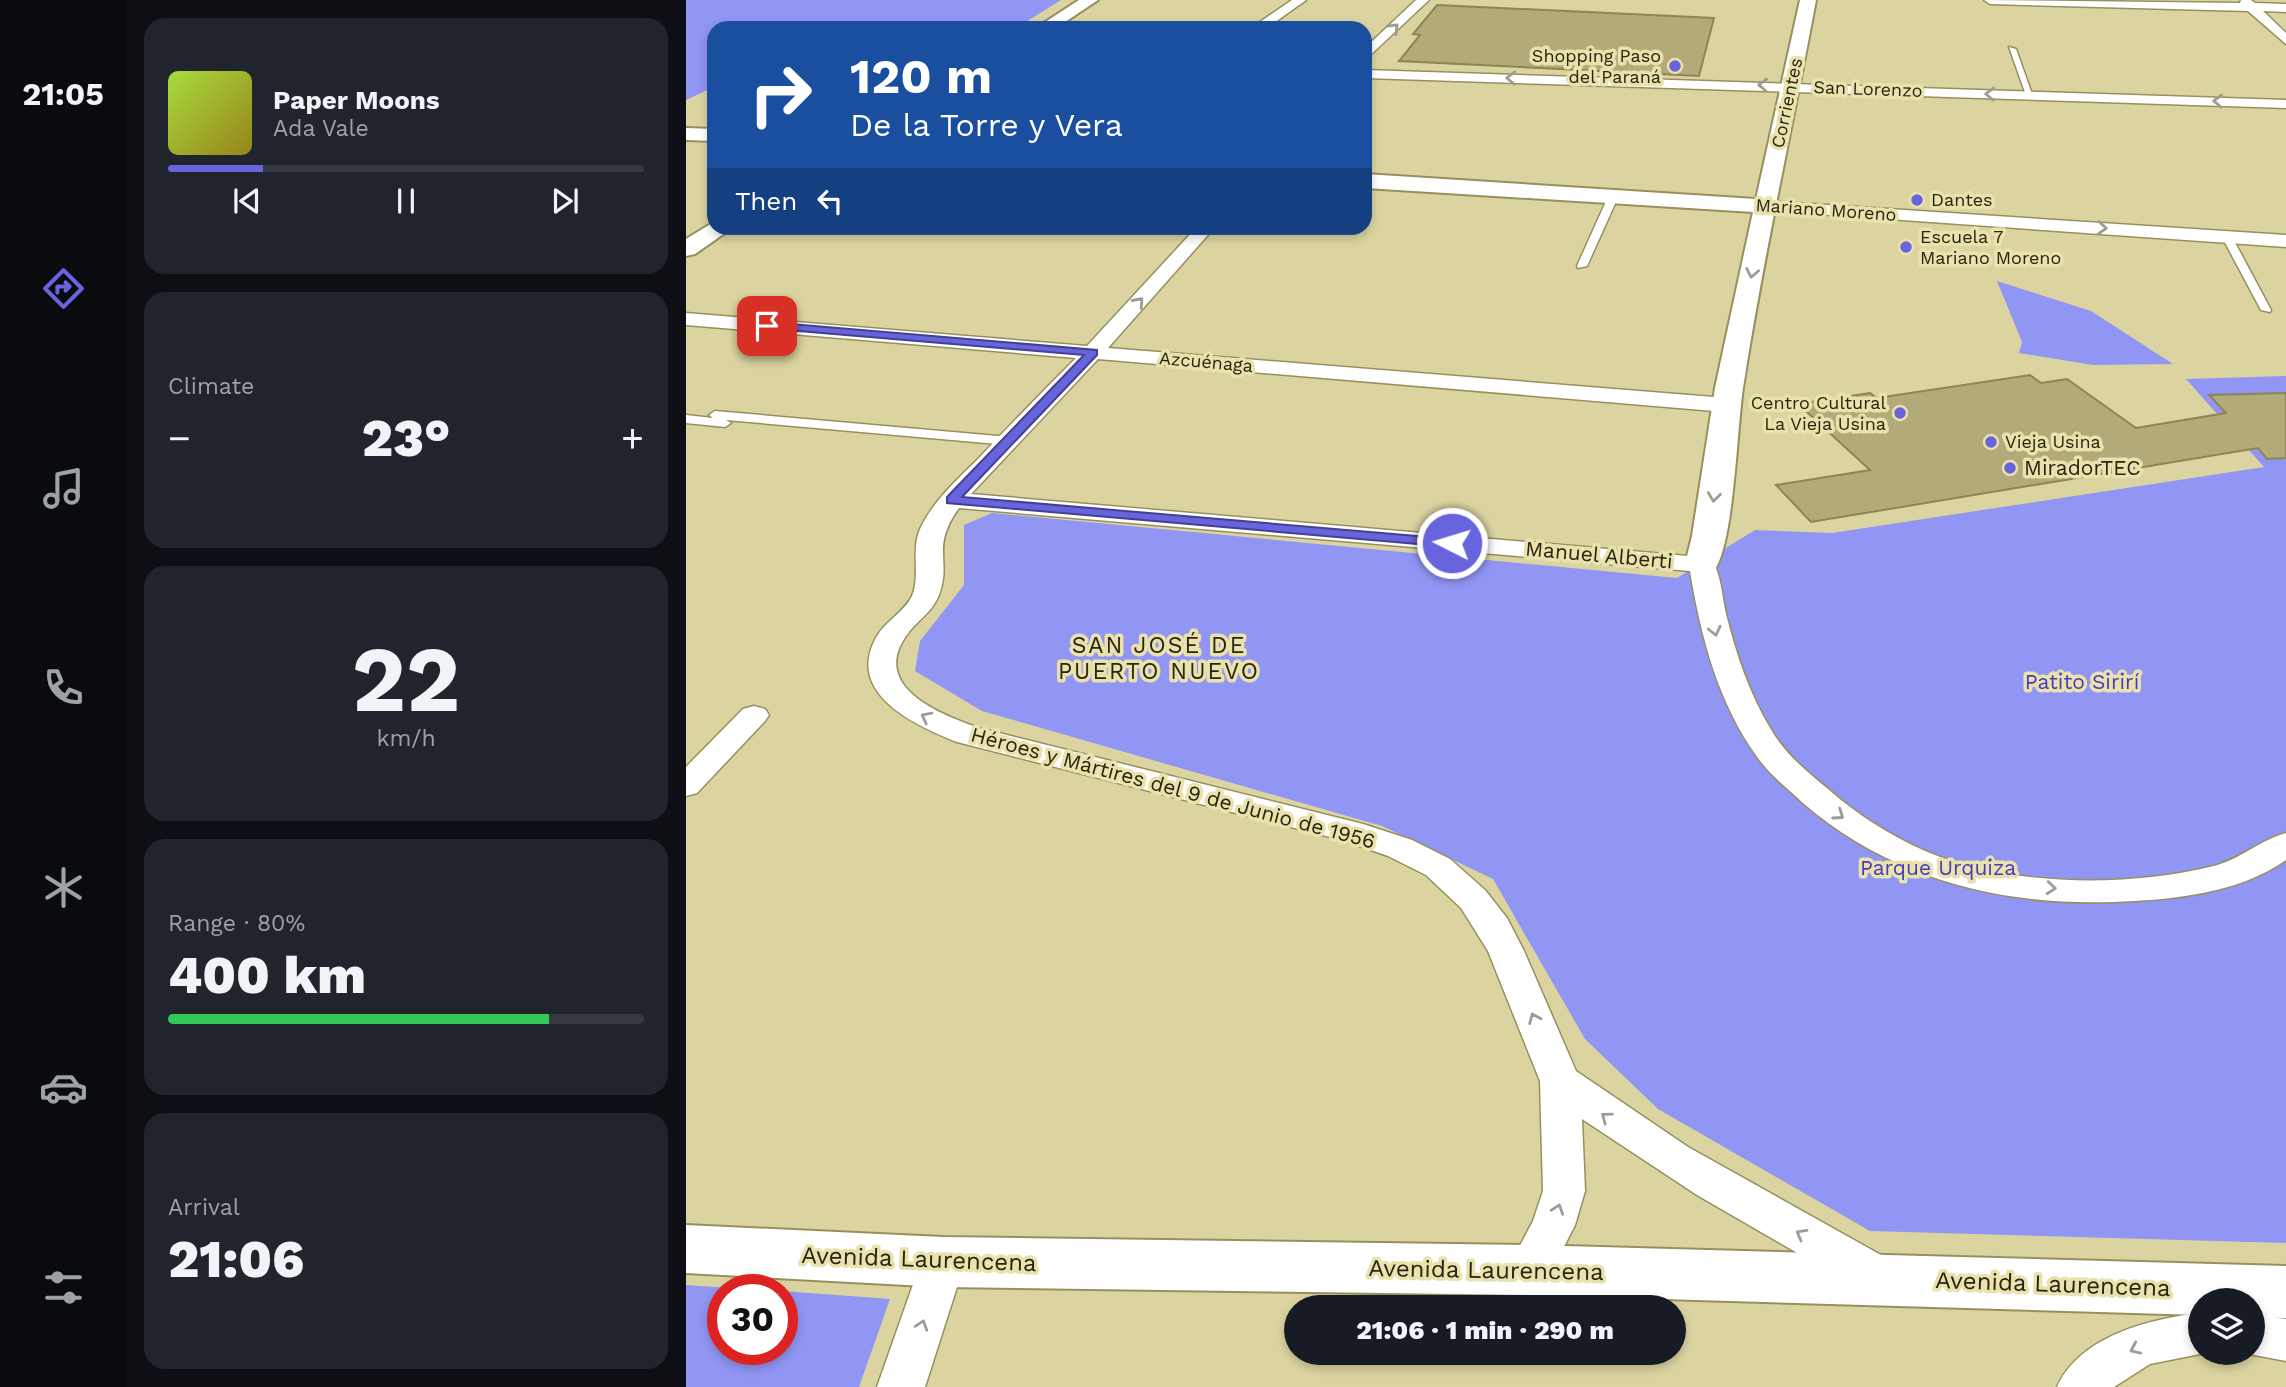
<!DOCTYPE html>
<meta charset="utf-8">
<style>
body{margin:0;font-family:"Work Sans",sans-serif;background:#20242c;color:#f1f3f6;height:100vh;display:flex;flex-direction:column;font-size:26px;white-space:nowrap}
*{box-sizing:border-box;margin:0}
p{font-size:23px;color:#9ea1a6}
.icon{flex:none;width:38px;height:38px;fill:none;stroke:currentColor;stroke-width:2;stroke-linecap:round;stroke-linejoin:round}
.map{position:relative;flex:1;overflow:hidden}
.drawer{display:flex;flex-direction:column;gap:18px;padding:18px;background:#0d0f14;width:560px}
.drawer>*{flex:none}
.top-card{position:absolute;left:21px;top:21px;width:665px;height:214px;border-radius:21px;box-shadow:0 4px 10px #0003;background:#1a4fa0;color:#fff;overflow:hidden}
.tools{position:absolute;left:1502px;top:1288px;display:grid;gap:14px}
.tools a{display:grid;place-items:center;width:77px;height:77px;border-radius:50%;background:#171b24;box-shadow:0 4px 10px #0003;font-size:35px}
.speed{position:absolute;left:21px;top:1274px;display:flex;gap:14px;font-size:35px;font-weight:700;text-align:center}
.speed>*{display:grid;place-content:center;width:91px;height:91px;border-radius:50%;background:#171b24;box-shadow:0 4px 10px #0003;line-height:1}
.speed .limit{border:10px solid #d22;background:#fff;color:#111}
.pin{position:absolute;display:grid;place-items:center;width:60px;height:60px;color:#fff;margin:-30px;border-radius:14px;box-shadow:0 4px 10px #0006}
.me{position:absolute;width:77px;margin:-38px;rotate:275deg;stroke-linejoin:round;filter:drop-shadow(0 0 5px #0008)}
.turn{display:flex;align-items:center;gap:24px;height:147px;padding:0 28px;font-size:32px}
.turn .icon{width:91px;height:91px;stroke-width:2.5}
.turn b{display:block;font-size:49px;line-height:60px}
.then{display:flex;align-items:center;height:66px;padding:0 28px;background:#0003;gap:14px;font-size:26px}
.big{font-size:52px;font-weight:800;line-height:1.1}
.drawer .card{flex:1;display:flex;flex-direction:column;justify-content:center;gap:10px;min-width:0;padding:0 24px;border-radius:21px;background:#20242c}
.drawer .dial{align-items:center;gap:0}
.dial b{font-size:91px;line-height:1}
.song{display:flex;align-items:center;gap:21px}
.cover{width:84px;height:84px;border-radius:10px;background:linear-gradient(135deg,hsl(80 70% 55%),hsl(50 70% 35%))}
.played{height:7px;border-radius:4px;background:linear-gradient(90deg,#6864dd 20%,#363941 20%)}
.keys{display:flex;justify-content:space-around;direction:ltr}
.heat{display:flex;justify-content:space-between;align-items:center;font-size:38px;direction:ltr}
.charge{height:10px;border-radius:5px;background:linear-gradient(90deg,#34c759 80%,#363941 0)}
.trip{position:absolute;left:598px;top:1295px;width:402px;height:70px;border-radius:35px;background:#171b24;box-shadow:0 4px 10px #0003;font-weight:800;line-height:70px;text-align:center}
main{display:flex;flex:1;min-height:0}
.tab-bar{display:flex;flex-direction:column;width:126px;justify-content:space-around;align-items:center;background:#090b0e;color:#9ea1a6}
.tab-bar .icon{width:49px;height:49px}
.tab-bar .active{color:#6864dd}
.tab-bar b{font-size:32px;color:#f1f3f6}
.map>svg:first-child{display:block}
</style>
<main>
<nav class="tab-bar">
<b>21:05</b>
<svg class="icon active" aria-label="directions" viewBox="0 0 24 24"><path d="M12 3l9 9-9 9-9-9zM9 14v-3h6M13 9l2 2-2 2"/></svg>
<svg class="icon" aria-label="music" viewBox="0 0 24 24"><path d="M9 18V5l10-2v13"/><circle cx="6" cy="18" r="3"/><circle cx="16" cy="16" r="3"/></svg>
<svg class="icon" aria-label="phone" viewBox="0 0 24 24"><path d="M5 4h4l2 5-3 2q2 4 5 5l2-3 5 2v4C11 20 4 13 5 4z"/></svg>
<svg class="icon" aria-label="climate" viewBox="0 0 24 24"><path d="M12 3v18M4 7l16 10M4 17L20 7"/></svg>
<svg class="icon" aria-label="car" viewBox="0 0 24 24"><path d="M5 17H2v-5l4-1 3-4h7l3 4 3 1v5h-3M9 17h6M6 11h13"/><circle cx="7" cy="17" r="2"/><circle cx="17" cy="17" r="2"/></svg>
<svg class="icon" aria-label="filters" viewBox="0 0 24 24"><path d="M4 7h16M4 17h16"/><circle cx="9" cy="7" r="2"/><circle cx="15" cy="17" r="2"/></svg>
</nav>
<section class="drawer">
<div class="card">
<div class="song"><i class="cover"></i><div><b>Paper Moons</b><p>Ada Vale</p></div></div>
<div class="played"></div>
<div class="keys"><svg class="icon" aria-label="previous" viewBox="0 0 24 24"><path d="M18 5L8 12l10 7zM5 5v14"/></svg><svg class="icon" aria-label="pause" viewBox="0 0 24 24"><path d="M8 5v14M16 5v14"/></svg><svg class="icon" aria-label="next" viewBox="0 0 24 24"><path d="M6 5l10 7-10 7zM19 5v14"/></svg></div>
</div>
<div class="card"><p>Climate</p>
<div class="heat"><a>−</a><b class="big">23°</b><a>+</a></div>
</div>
<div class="card dial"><b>22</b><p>km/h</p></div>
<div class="card"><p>Range · 80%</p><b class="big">400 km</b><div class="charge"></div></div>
<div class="card"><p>Arrival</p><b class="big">21:06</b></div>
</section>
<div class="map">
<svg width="1600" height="1387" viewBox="0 0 1600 1387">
<rect width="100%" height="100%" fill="#dcd4a0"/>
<!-- green -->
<path fill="#9195f3" d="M0 0H375L330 28H28V87L0 100Z
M1311 281 1405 311 1487 364 1407 365 1333 353 1336 342Z
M1600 376V1243L1184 1231 972 1109 899 1039 807 879 696 826 296 711 229 671 234 641 278 585V525L306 513 991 578 1069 530 1146 533 1578 467 1500 379Z
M0 1285 72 1290H37V1349H96V1291L204 1299 173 1387H0Z"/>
<!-- building -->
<path fill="#b2aa78" stroke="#8d8554" stroke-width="2" d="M751 5 1028 18 1013 76 713 61 734 35 727 34Z
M1344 375 1355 383 1381 379 1450 428 1540 413 1523 395 1600 393V458L1581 459 1572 448 1125 522 1090 485 1184 470 1112 404 1184 393 1191 398Z"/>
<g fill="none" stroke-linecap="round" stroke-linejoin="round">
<!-- service casing -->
<g stroke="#97905e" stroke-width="3">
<path id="service" d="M1323 47 1330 49 1347 97 1340 95Z
M927 194 932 197 901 266 892 268 891 266 922 197Z
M1538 235 1546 237 1585 310 1584 312 1575 310 1536 237Z
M29 411 323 437 329 441 323 445 40 420 45 423 39 427 0 423V415L27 418 23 415Z"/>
</g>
<!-- minor casing -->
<g stroke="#97905e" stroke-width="3">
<path id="minor" d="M606 0H620L581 28H565Z
M730 0H743L679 60V48Z
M1298 0 1554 3 1555 0H1565L1569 3 1600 4V12L1577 11 1600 33V44L1562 11 1304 4Z
M679 70 1600 100V108L679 78Z
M1079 201 1600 235V247L1073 210 1070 206 1073 202Z
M510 228H528L422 348 1040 398 1051 405 1040 412 412 359 285 494 1025 558C1035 573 1036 597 1040 614 1050 654 1063 693 1084 728 1098 753 1120 771 1142 789 1177 820 1221 846 1265 861 1345 886 1447 886 1528 866 1555 859 1574 840 1600 833V860C1552 894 1484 900 1427 902 1314 906 1204 878 1117 803 1102 789 1084 775 1072 758 1032 703 1015 637 1004 571L273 508C244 548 266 560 253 595 246 613 230 621 220 636 184 688 256 715 293 728L677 824 726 840 764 859 799 890 821 918 838 951 890 1071 1002 1147 1202 1259 1208 1273 1202 1287 1186 1292 1170 1287 1011 1195 896 1119 899 1191 889 1225 859 1284 843 1289 827 1284 821 1270 847 1221 857 1191 854 1081 802 951 775 908 740 875 702 856 656 840 271 742C228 725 158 693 191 636 200 621 219 611 226 596 235 574 224 549 235 527 248 500 272 479 293 458 325 424 357 391 390 358L0 325V313L401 346Z
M68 706 79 709 83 715 79 721 11 793 0 796V767L57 709Z
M257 1243 273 1248 279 1262 239 1387H191L235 1262 241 1248Z
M1514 1313V1353H1519L1464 1364 1428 1387H1371C1394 1336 1463 1319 1514 1313Z
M1566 1314 1600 1319V1361L1558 1353H1566Z"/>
</g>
<!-- tertiary casing -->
<g stroke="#97905e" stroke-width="4">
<path id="tertiary" d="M393 0H412L370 28H350Z
M1114 0H1130C1106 129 1077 258 1057 388 1051 428 1048 543 1028 571L1016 574 1004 571 999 564 1006 536 1029 388 1067 212 679 188V174L1070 199Z
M0 128 28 129V141L0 140Z
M28 222V228H46L9 254 0 256V239Z
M0 1225 257 1237 843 1245 1600 1266V1318L1566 1317V1300H1514V1315L843 1295 257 1287 0 1273Z"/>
</g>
<!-- service -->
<use href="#service" fill="#fff" fill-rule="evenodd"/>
<!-- minor -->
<use href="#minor" fill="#fff" fill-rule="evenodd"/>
<!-- tertiary -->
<use href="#tertiary" fill="#fff" fill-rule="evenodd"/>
</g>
<!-- one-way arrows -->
<defs><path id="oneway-chevron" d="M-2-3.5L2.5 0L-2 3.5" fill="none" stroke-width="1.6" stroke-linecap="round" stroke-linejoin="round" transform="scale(1.75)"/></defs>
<g stroke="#9e9c93">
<use href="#oneway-chevron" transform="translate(708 28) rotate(-44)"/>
<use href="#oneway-chevron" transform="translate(825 78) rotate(-178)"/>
<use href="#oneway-chevron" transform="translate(1077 85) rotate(-178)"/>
<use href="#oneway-chevron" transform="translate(1304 94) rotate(-178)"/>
<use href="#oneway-chevron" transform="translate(1532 101) rotate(-178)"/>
<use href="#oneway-chevron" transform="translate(1416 228) rotate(4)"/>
<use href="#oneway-chevron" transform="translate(1066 273) rotate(101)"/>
<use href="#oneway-chevron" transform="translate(453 302) rotate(-48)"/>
<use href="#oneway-chevron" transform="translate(1028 497) rotate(97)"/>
<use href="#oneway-chevron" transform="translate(1029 631) rotate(77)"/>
<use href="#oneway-chevron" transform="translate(240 717) rotate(-152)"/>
<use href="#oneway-chevron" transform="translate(1153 815) rotate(35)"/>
<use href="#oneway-chevron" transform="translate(1365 888) rotate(5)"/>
<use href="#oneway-chevron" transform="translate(848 1018) rotate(-113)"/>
<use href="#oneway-chevron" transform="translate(920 1117) rotate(-143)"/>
<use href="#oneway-chevron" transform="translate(872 1209) rotate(-71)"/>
<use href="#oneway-chevron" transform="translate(1115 1234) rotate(-151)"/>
<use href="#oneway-chevron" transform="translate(236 1325) rotate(-72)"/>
<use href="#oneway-chevron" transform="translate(1449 1349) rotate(156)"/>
</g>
<!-- route -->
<path fill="#6864dd" stroke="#444190" stroke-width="2" d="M81 322 411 350V355L276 497 766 539 773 543 766 547 261 503V497L398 355 77 328 76 326Z"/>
<!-- markers -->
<g fill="#6864dd" stroke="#e9e2ad" stroke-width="2.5">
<circle cx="989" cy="66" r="7"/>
<circle cx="1231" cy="200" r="7"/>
<circle cx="1220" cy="247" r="7"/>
<circle cx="1214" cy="413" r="7"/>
<circle cx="1305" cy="442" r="7"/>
<circle cx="1324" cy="468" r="7"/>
</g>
<g text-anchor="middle" stroke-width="7" stroke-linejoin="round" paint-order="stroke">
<!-- far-poi labels -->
<g font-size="18" fill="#27240f" stroke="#e9e2ad" text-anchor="start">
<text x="975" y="62" text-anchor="end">Shopping Paso<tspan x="975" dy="21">del Paraná</tspan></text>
<text x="1245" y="206">Dantes</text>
<text x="1234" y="243">Escuela 7<tspan x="1234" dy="21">Mariano Moreno</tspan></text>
<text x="1200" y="409" text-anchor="end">Centro Cultural<tspan x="1200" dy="21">La Vieja Usina</tspan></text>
<text x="1319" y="448">Vieja Usina</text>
</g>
<!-- far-street labels -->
<g font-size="18" fill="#27240f" stroke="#e9e2ad">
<text transform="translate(1182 89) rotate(2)" y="6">San Lorenzo</text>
<text transform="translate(1101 103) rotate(-78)" y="6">Corrientes</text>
<text transform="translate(1140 210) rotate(4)" y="6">Mariano Moreno</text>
<text transform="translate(520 362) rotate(5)" y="6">Azcuénaga</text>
</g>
<!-- poi labels -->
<g font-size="21" fill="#27240f" stroke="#e9e2ad" text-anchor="start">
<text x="1338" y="475">MiradorTEC</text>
</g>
<!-- street labels -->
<g font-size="21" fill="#27240f" stroke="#e9e2ad">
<text transform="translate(913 555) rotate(5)" y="7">Manuel Alberti</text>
<text transform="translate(487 788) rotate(15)" y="7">Héroes y Mártires del 9 de Junio de 1956</text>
</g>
<!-- park labels -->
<g font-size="21" fill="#4939ba" stroke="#e9e2ad">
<text x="1396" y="689">Patito Sirirí</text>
<text x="1252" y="875">Parque Urquiza</text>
</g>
<!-- neighbourhood labels -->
<g font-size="23" letter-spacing="2" fill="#27240f" stroke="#e9e2ad">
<text x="473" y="653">SAN JOSÉ DE<tspan x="473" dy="26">PUERTO NUEVO</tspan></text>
</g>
<!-- near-street labels -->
<g font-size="24" fill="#27240f" stroke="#e9e2ad">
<text transform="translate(233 1259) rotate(2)" y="8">Avenida Laurencena</text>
<text transform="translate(800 1270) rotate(1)" y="8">Avenida Laurencena</text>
<text transform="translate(1367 1284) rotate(2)" y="8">Avenida Laurencena</text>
</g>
</g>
</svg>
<div class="tools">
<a><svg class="icon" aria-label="layers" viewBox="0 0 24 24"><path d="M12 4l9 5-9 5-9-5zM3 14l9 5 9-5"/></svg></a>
</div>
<div class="speed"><div class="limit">30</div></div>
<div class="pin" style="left:81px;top:326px;background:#d93025"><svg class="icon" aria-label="arrive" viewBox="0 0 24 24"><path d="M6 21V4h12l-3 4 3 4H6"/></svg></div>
<svg class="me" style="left:766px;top:543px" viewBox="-20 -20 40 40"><circle r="17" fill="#6864dd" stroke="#fff" stroke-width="3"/><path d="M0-11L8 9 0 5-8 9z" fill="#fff"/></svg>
<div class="trip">21:06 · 1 min · 290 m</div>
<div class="top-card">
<div class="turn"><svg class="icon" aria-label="right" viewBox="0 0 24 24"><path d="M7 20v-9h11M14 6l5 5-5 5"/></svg><div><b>120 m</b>De la Torre y Vera</div></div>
<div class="then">Then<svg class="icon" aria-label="left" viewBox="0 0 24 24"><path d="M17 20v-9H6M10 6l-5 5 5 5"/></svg></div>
</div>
</div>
</main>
